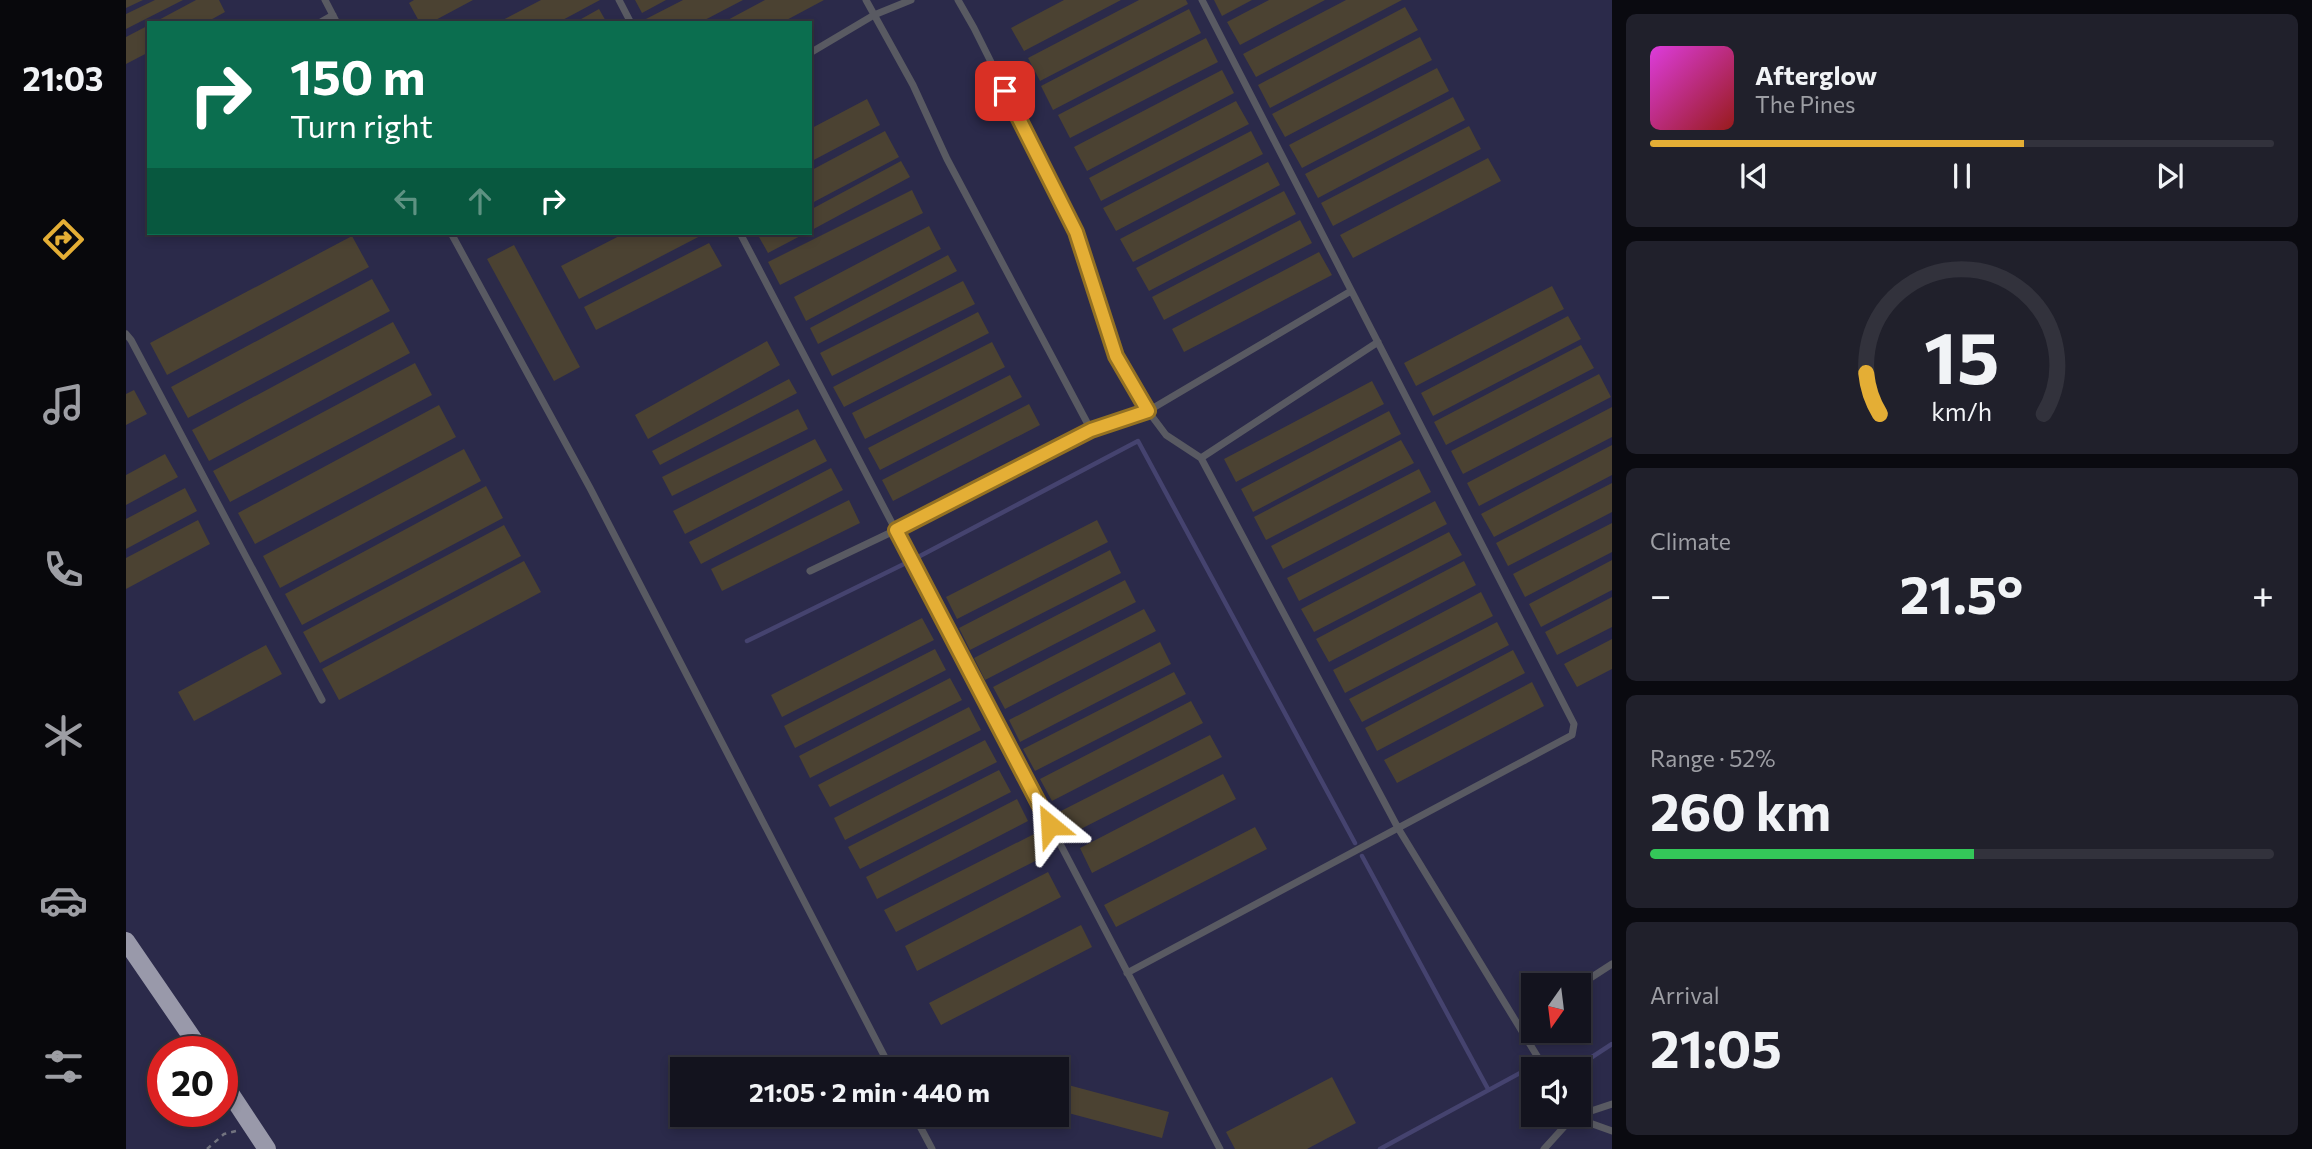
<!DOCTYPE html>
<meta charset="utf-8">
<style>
body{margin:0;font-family:Commissioner,sans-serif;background:#20202b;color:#f1f3f6;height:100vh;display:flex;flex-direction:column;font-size:26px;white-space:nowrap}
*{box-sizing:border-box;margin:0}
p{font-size:23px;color:#9d9ea4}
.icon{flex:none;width:38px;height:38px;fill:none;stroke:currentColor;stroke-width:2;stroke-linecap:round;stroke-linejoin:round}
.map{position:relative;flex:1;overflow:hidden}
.details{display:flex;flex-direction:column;gap:14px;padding:14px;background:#0a0a10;width:700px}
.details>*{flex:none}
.banner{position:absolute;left:21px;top:21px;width:665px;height:214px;border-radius:0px;box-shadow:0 4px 10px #0003,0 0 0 2px #32323c;background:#0b6e4f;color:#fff;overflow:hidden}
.needle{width:46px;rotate:194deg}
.buttons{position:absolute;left:1395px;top:973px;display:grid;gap:14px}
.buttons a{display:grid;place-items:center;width:70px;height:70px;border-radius:0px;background:#13131e;box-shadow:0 4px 10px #0003,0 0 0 2px #32323c;font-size:35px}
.speed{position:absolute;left:21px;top:1036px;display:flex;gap:14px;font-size:35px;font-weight:700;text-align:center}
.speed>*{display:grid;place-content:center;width:91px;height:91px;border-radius:50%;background:#13131e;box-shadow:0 4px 10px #0003,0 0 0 2px #32323c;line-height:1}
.speed .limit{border:10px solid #d22;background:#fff;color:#111}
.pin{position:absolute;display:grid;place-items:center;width:60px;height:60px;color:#fff;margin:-30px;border-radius:14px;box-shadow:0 4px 10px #0006}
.me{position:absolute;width:77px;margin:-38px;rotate:333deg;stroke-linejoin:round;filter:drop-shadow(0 0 5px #0008)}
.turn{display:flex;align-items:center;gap:24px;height:147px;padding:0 28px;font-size:32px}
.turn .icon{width:91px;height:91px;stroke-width:2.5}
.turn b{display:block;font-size:49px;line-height:60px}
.lanes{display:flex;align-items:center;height:66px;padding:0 28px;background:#0003;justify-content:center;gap:35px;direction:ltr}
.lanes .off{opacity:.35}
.big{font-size:52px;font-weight:700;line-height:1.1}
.details .card{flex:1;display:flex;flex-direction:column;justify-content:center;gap:10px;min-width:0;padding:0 24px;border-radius:10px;background:#20202b}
.details .dial{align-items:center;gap:0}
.dial svg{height:182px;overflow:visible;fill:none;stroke:#32323c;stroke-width:7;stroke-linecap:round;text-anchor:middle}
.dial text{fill:#f1f3f6;stroke:none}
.song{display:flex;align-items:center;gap:21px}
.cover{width:84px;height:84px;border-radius:10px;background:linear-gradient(135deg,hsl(300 70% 55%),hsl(0 70% 35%))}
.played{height:7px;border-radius:4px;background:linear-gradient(90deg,#e4ae35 60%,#32323c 60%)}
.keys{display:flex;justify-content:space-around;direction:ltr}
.heat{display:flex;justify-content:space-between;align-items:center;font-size:38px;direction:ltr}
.charge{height:10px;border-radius:5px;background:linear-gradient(90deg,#34c759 52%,#32323c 0)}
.trip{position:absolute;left:544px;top:1057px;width:399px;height:70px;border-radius:0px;background:#13131e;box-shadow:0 4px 10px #0003,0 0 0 2px #32323c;font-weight:700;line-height:70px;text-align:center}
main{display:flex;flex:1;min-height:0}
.menu{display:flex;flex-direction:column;width:126px;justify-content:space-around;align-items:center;background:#08080c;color:#9d9ea4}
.menu .icon{width:49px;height:49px}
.menu .on{color:#e4ae35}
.menu b{font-size:32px;color:#f1f3f6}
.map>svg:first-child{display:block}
</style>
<main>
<nav class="menu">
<b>21:03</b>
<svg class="icon on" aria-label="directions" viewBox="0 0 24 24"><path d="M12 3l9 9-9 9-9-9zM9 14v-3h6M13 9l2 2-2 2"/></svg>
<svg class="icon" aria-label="music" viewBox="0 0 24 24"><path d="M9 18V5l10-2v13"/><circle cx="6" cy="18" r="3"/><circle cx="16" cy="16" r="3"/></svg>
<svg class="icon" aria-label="phone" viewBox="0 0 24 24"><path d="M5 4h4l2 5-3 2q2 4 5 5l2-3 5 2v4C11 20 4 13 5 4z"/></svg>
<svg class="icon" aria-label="climate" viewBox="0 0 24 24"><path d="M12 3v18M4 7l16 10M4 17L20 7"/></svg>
<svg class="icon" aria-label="car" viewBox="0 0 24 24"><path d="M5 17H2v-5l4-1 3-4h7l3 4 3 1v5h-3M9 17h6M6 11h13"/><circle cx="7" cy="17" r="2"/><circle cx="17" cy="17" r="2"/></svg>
<svg class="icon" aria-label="filters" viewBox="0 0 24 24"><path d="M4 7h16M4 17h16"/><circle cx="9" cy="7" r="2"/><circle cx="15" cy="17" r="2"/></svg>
</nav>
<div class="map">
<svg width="1486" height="1149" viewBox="0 0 1486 1149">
<rect width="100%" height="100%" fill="#191928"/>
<!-- green -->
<path fill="#2b2a4a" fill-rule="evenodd" d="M0 0H1486V1149H0ZM23 23H684V233H23ZM1407 985H1452V1031H1407ZM37 1052H96V1111H37ZM556 1069H931V1115H556ZM1407 1069H1452V1115H1407Z"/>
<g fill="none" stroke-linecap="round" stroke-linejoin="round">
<!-- stream -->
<path stroke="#45436f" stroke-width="4.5" d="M794 556 1012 441 1229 843
M621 641 780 563
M1236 856 1362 1089
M1422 1061 1463 1059 1486 1044
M1254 1149 1405 1067"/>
</g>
<!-- building -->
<path fill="#4b4232" d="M0 0H17L0 8Z
M29 0H57L0 29V14Z
M70 0H93L99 12 79 23H27Z
M288 0H347L304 23H294L283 3Z
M415 0H474L431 23H371Z
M509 0H540L516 13Z
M557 0H617L573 23H519L518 20Z
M639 0H698L655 23H596Z
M938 0H995L898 51 885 28Z
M1013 0H1060L1062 4 914 81 902 58Z
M1088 0H1126L1096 16Z
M1143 0H1199L1114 45 1101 22Z
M1220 0H1276L1130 77 1117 54Z
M1279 7 1292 30 1144 108 1132 85Z
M473 9 481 23H448Z
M1063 9 1075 33 927 110 915 86Z
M23 25V52L0 64V37Z
M1294 37 1306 60 1159 137 1146 114Z
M1080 38 1092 62 944 138 932 115Z
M1311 68 1323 91 1176 168 1163 145Z
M1096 70 1108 93 961 171 948 147Z
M1327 97 1339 120 1192 198 1179 174Z
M741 99 754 125 684 162V129Z
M1110 101 1123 124 975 201 963 178Z
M1343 126 1355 149 1207 226 1195 203Z
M759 131 773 157 684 204V171Z
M1125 131 1137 154 990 231 977 208Z
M1362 158 1375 181 1227 258 1214 235Z
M775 161 784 177 684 231V210Z
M1142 162 1154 185 1007 262 994 239Z
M786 190 797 213 654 285 642 262Z
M1158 191 1170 214 1023 291 1010 268Z
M1174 220 1186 243 1038 320 1026 297Z
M803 226 815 249 680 321 668 297Z
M499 233H580L453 299 435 266Z
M641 233H680L642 253 633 237Z
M226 236 243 267 41 375 24 343Z
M583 243 596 266 470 330 458 307Z
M388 245 454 367 428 381 361 259Z
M1193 252 1206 275 1058 352 1046 329Z
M822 255 831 271 692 344 684 328Z
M246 279 264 311 62 418 45 387Z
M837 281 849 304 706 376 694 353Z
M1426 286 1438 309 1290 386 1278 363Z
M852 312 863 333 718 407 707 387Z
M1442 316 1455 339 1307 416 1295 393Z
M267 322 284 353 83 461 66 430Z
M641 341 654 365 522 439 509 415Z
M866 342 879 367 739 439 726 413Z
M1455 345 1468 368 1320 445 1308 422Z
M289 363 306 395 104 502 87 471Z
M1473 374 1485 397 1337 474 1325 451Z
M884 375 896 397 754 470 742 448Z
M663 379 671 393 534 465 526 451Z
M1246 381 1258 404 1110 482 1098 459Z
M8 390 21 414 0 425V394Z
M903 404 914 425 767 501 756 480Z
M313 405 330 437 129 544 112 513Z
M1486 407V437L1353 506 1341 483Z
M672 409 682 429 546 496 536 477Z
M1263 411 1275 434 1127 512 1115 489Z
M689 439 701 461 559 534 547 511Z
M1275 440 1288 463 1140 540 1128 517Z
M1486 445V475L1368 537 1355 514Z
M338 449 355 481 154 588 137 556Z
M39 454 52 477 0 505V475Z
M705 468 717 490 575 564 563 542Z
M1293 469 1305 492 1157 569 1145 546Z
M1486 483V512L1382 566 1370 543Z
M360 486 377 518 176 625 159 594Z
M59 488 71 511 0 549V519Z
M723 500 734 523 596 591 585 569Z
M1309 501 1321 524 1173 601 1161 578Z
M72 520 84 544 0 589V558Z
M971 520 982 542 831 619 820 597Z
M1486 523V552L1399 597 1387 574Z
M378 525 395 556 194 663 177 632Z
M1323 532 1336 555 1188 632 1175 609Z
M984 550 995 573 844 650 833 628Z
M1486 560V590L1415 627 1403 604Z
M398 561 415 592 213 700 196 669Z
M1338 561 1350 585 1203 662 1190 639Z
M999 580 1010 602 859 680 848 658Z
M1355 592 1367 616 1219 693 1207 670Z
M1486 597V627L1431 655 1419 632Z
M1018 609 1030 631 879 709 867 687Z
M796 618 808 640 656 717 645 695Z
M1371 622 1383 645 1236 722 1223 699Z
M1486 639V669L1451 687 1438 664Z
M1034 642 1045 664 894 742 883 720Z
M140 645 156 674 68 721 52 692Z
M809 649 820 670 669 748 658 726Z
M1387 650 1399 673 1251 751 1239 728Z
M1048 672 1060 694 909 771 897 749Z
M824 678 836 700 684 778 673 756Z
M1406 682 1418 706 1271 783 1258 760Z
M1065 701 1077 723 926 801 914 779Z
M843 707 855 730 704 807 692 785Z
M1084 735 1096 757 945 834 933 812Z
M859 740 871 762 719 840 708 818Z
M873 770 885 792 734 869 722 847Z
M1097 774 1110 799 966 873 954 848Z
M891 799 902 821 751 899 740 877Z
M1129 827 1141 849 990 927 978 905Z
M910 833 921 855 770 932 758 910Z
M922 872 935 897 791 971 779 946Z
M955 925 966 947 815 1025 803 1003Z
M1206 1077 1230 1123 1181 1149H1109L1100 1132Z
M931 1082 1043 1112 1036 1138 931 1110Z"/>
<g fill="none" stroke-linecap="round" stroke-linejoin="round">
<!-- path -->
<path stroke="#72737f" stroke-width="2.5" stroke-dasharray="5 5" stroke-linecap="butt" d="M81 1149 98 1134 110 1131"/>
<!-- service -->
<path stroke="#595a62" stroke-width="7" d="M199 0 211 23
M493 0 505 23
M740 0 787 85 821 159 965 430
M832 0 848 28 950 232 990 356 1022 411 1040 435 1075 458 1272 828 1419 1069
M193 23 207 15
M684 53 748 15 785 0
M325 233 464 488 765 1069
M614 233 1094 1149
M0 334 5 340 196 700
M1075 458 1252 342
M684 571 770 530 965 430 1022 411 1225 291
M1001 973 1446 735 1448 724 1076 0
M1452 986 1486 964
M1393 1024 1407 1015
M788 1115 806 1149
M1447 1117 1486 1131
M1418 1149 1447 1117 1486 1104"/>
<!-- primary -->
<path stroke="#99a" stroke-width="18" d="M0 941 76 1052
M96 1081 141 1149"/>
</g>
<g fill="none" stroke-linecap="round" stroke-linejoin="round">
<!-- route casing -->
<g stroke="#947122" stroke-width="18">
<path id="route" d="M879 91 950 232 990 356 1022 411 965 430 770 530 924 825"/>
</g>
<!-- route -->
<use href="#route" stroke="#e4ae35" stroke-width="12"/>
</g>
</svg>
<div class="buttons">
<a><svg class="needle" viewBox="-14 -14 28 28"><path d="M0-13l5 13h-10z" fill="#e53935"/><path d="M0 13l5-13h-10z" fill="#9d9ea4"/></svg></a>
<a><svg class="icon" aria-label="sound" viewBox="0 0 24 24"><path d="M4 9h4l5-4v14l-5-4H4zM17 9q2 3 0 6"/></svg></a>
</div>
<div class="speed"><div class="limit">20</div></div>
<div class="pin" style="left:879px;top:91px;background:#d93025"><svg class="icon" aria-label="arrive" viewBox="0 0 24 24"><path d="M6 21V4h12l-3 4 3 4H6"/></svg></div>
<svg class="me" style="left:924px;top:825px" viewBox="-20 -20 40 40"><path d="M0-17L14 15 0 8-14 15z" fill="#e4ae35" stroke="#fff" stroke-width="4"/></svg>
<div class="trip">21:05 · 2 min · 440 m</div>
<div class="banner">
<div class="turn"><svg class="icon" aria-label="right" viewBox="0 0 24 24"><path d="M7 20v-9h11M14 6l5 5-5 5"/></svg><div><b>150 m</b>Turn right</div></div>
<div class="lanes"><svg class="icon off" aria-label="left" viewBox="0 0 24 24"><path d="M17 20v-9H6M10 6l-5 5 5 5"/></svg><svg class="icon off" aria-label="ahead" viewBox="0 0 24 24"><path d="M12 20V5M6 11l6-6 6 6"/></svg><svg class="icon" aria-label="right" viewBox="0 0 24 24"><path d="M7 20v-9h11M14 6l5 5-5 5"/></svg></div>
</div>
</div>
<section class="details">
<div class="card">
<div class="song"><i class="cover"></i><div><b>Afterglow</b><p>The Pines</p></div></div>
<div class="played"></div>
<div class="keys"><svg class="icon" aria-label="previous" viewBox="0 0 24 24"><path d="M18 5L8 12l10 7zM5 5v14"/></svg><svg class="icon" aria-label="pause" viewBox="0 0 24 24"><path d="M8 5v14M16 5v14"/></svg><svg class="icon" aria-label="next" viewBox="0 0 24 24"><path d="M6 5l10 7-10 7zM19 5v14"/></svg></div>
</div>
<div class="card dial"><svg viewBox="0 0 100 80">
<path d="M14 69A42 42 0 1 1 86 69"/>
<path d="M14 69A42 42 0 0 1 8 51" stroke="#e4ae35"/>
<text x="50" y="56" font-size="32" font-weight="700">15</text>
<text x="50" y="72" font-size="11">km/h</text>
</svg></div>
<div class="card"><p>Climate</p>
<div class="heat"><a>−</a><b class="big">21.5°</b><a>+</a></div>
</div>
<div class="card"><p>Range · 52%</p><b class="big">260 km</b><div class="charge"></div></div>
<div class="card"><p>Arrival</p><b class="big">21:05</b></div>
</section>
</main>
